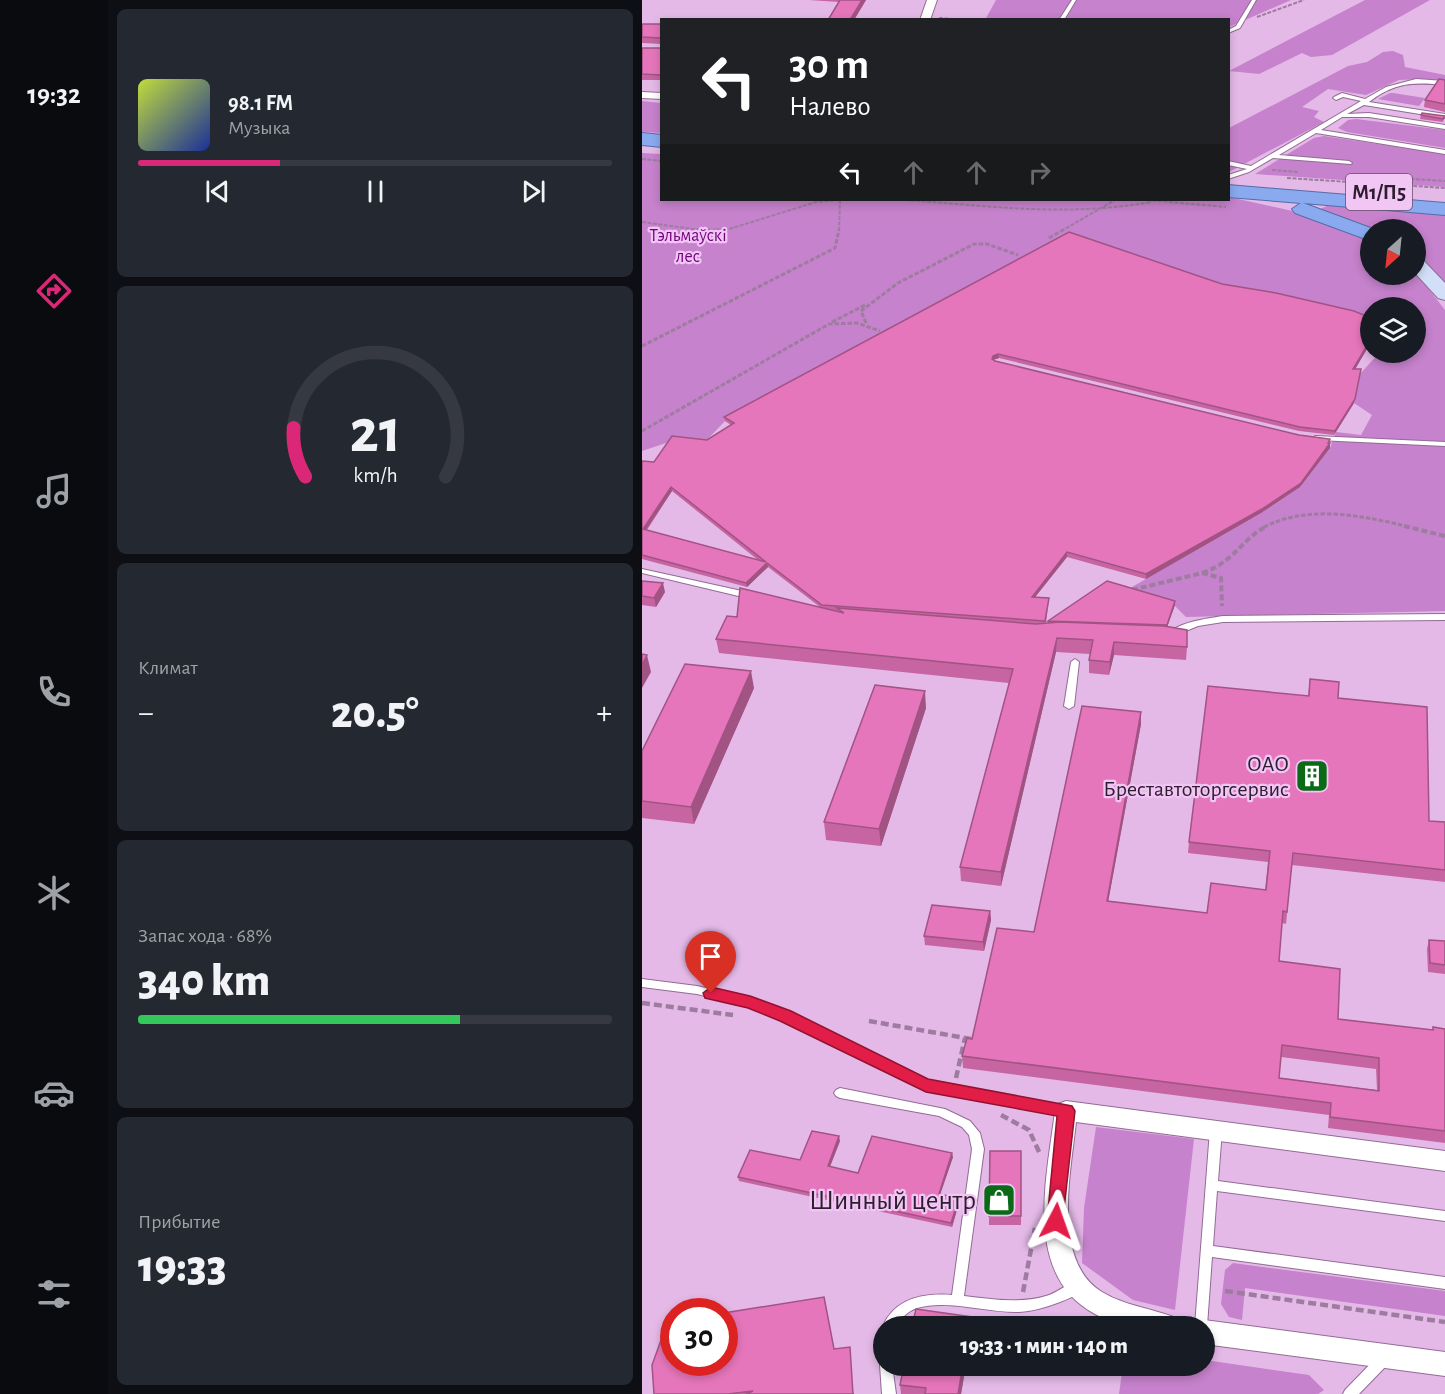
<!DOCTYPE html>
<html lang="ru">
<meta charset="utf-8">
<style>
body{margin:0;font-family:"Alegreya Sans",sans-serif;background:#242831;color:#f1f3f6;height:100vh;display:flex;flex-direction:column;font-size:22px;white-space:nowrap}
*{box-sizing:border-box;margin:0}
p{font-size:20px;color:#9ea1a6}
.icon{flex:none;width:33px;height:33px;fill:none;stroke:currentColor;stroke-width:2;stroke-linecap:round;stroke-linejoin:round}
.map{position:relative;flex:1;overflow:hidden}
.sheet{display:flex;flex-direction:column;gap:9px;padding:9px;background:#0d0f14;width:534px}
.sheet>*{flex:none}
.hud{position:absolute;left:18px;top:18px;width:570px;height:183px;border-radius:0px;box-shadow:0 3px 9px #0003;background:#202124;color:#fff;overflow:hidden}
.needle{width:39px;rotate:207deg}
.tools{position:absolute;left:718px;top:219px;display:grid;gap:12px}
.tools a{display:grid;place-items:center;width:66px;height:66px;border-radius:50%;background:#171b24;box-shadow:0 3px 9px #0003;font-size:30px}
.speed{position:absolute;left:18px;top:1298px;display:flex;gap:12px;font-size:30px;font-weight:700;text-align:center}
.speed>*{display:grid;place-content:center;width:78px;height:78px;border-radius:50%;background:#171b24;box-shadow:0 3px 9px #0003;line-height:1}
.speed .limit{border:9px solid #d22;background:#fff;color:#111}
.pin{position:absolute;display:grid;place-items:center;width:51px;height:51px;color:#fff;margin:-62px -26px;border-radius:50% 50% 50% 0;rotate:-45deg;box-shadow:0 0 6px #0007}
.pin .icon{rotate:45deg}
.me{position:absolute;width:66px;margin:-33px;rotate:4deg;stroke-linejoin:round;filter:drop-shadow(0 0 4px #0008)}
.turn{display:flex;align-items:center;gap:21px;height:126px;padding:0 30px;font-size:27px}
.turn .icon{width:78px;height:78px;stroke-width:2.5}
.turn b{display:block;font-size:42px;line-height:51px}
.lanes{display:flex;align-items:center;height:57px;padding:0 30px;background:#0003;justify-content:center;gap:30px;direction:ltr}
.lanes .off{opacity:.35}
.big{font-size:45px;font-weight:800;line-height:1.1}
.sheet .tile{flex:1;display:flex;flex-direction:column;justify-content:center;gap:9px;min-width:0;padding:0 21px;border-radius:9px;background:#242831}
.sheet .dial{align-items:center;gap:0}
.dial svg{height:156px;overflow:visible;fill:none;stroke:#363941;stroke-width:7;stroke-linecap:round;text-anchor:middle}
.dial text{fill:#f1f3f6;stroke:none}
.song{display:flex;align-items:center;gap:18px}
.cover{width:72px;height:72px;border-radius:9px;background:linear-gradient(135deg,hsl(70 70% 55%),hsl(230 70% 35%))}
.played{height:6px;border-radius:3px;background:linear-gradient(90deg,#db2777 30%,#363941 30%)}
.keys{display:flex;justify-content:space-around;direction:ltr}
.heat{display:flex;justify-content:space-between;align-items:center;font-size:33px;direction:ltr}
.charge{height:9px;border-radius:4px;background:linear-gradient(90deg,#34c759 68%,#363941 0)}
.trip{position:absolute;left:231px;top:1316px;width:342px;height:60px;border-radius:30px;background:#171b24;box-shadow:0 3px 9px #0003;font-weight:800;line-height:60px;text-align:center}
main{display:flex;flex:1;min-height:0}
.tabs{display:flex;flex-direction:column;width:108px;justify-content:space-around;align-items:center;background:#090b0e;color:#9ea1a6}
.tabs .icon{width:42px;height:42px}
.tabs .selected{color:#db2777}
.tabs b{font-size:27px;color:#f1f3f6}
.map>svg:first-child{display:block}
</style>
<main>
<nav class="tabs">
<b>19:32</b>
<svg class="icon selected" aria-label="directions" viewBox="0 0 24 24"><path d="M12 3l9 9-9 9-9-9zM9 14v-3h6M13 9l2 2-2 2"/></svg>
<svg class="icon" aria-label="music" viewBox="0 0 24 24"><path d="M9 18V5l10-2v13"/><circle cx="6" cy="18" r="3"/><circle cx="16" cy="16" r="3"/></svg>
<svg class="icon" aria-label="phone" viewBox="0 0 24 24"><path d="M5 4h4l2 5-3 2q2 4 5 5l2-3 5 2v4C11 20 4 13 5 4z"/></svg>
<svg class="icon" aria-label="climate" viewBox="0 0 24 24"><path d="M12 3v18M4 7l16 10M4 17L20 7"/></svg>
<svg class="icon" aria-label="car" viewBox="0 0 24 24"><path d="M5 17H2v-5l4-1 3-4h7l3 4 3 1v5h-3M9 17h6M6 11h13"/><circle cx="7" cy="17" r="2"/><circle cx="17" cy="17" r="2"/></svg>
<svg class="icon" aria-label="filters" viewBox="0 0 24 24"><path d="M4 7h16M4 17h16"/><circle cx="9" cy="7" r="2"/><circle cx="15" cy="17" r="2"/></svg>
</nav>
<section class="sheet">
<div class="tile">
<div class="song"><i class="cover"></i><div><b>98.1 FM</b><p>Музыка</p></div></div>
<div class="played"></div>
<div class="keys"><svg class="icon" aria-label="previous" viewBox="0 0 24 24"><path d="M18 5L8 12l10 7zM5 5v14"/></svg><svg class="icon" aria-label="pause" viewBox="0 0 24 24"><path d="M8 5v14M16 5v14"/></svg><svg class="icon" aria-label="next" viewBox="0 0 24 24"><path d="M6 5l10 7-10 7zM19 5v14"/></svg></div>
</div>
<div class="tile dial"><svg viewBox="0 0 100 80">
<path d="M14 69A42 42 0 1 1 86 69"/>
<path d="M14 69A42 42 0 0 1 8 44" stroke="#db2777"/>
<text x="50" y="56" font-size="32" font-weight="700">21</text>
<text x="50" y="72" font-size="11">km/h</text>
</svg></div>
<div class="tile"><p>Климат</p>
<div class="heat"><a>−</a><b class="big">20.5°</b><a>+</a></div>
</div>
<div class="tile"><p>Запас хода · 68%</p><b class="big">340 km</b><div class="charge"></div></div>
<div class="tile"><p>Прибытие</p><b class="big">19:33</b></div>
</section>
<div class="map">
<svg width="803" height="1394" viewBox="0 0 803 1394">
<rect width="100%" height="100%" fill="#e4b9e7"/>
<!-- green -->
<path fill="#c682cc" d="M354 0H649L587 27 586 20H343Z
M723 0H788L690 55 669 57 660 53 617 74 587 71Z
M751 51 761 55 763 67 803 75V81L781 79 757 80 724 95 686 89 660 107 677 111 672 117 682 122 587 172V128L706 66 725 62 741 52Z
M748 93H751L783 98 777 106 736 99Z
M0 101 19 103V133L0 132Z
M714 119 803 130V148L705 132 696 128 706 120Z
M682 136 803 154V187L613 174 672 138Z
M0 153 19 154 20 200H586L587 197 655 212 728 241 729 274 774 273 803 310V611L544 617 532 605 483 591 619 513 658 487 688 448 694 432 719 435 730 415 712 403 718 374 737 353 774 352V308H729V322L580 288 83 421 61 444 30 441 0 451Z
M687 205 803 213V283L774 256V230H729L678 209Z
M454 1127 552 1139 533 1310 491 1300 440 1263 442 1208Z
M591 1263 803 1291V1316L603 1288 600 1320 587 1317 579 1304 583 1270Z
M563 1360 667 1375 682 1390 676 1394H477L481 1365H562Z"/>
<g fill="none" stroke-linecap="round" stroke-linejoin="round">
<!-- service casing -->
<g stroke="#926b95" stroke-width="2">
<path id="service" d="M430 0H434L422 20H417Z
M610 0H614L598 28 586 33V30L594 26Z
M774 79 803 81V85C772 82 753 82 727 102L803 114V118L722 105 705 114 727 113 803 125V129L727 117H700L679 130 803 150V154L674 133 637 155 707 161 710 163 709 164 631 158 607 172 586 179V175L605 169 586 165V161L609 166 719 101 701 97 694 100 691 98 692 97 700 93 723 99 744 87Z
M673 436 803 442V446L676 440 672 438Z
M0 569 109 593 113 596 109 599 0 573Z
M803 614V620L581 622 556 626 527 638 523 635C538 622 562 619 581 616Z
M433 659 437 662 432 706 427 709 422 706 429 662Z
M0 979 55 986 112 999 159 1018 285 1081 424 1106 428 1108 430 1111 428 1114 424 1116 283 1090 151 1024 106 1006 55 994 0 987Z
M198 1088 303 1109 328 1121 338 1133 342 1149 322 1296C349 1299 377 1304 404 1296 415 1293 423 1285 434 1281L438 1283 440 1287C437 1295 426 1299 418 1302 405 1307 392 1311 377 1312 346 1313 305 1299 275 1308 266 1311 259 1318 254 1326H242V1328L241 1326C253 1298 282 1293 310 1295L330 1149 327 1135 320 1127 297 1116 198 1098 194 1096 192 1093 194 1090Z
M574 1125 578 1127 580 1130 576 1181 803 1211V1221L575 1191 571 1246 803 1277V1289L570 1257 565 1326 562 1331V1326H553L568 1130 570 1127Z
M742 1353 747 1355 748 1359 747 1363 717 1394H701L703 1390 737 1355Z
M242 1360V1365H250L254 1394H240L238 1365 239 1361Z"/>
</g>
<!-- minor casing -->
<g stroke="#926b95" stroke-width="2">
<path id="minor" d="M285 0H295L288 20H278Z
M0 92 20 93V99L0 98Z
M424 1101 803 1151V1171L434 1122C429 1171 409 1261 460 1292 483 1306 509 1308 534 1318L538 1326C519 1326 496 1330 478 1326 469 1324 461 1318 453 1314 380 1275 405 1177 413 1111L416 1104Z
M562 1320 803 1352V1376L562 1344V1326H552Z"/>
</g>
<!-- secondary casing -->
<g stroke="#926b95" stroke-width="2">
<path id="secondary" d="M774 258 780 259 803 283V300L796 298 774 274Z"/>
</g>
<!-- trunk casing -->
<g stroke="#566ba9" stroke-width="2">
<path id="trunk" d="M0 133 20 135V147L0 145Z
M586 185 803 203V215L661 203 734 230H729V241L653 213 650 209 659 203 586 197Z"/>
</g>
<!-- path-far3 -->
<path stroke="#9d7c9f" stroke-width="2" stroke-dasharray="4 1.5" stroke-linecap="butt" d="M615 17 662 0
M297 18 321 20
M0 159 20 161
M630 170 656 172
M708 175 803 181
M645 178 803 188
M263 200C350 206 423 217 510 202
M505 200 584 207
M0 222 51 229 84 230 174 202 196 200
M755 230 757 220
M197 231 198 200
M419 231 473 200"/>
<!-- path-far2 -->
<path stroke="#9d7c9f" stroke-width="3" stroke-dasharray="4.5 2" stroke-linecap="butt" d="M73 230H85
M407 238 421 230
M190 322 223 305
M224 323 219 311 256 283 332 244H345L376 255
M0 346 193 248 197 230
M0 431 187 324 215 323 238 331
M622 527C667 504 722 516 768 527"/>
<!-- path-far1 -->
<path stroke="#9d7c9f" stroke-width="4" stroke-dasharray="6 3" stroke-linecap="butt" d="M762 526 803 536
M560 573C593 562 599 539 625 526
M490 590 560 573 579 578 580 606"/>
<!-- path -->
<path stroke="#9d7c9f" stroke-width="4.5" stroke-dasharray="8 4" stroke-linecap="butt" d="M0 1003 91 1015
M227 1021 329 1039
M314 1078 323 1038
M359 1115 387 1130 398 1154
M583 1291 803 1322
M381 1292 393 1228
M387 1322 413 1326"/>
<!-- service -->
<use href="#service" fill="#fff" fill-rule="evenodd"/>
<!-- minor -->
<use href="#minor" fill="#fff" fill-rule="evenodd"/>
<!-- secondary -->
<use href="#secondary" fill="#d3dff9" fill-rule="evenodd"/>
<!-- trunk -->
<use href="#trunk" fill="#8aaaef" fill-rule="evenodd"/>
</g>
<!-- wall -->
<path fill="#c665a1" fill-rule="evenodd" d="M167 0H224L212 20 197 2Z
M0 24H20V44L0 43Z
M0 48H20V80H0Z
M803 80V112L782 107 783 100Z
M779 115 803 116 801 122 778 119Z
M427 232 729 342 713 369 712 403 692 435 657 431 357 358 351 360 353 361 687 443 688 448 658 487 619 513 504 579 425 557 393 597 407 598 404 623H406V621L533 601V605L525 627 545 647 544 660 472 655 467 675 447 673V660L448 654 414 652 359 886 319 881 318 867 367 683 77 653 74 639 95 617 178 607 126 567 105 587 0 559V461L12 462 65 440 89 425 83 421 82 417ZM30 491 116 560 5 530Z
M0 581 23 592 14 607 0 605Z
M668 679 696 698 787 821 803 822V882L650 865 644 924 640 923 637 961 696 1019 791 1030V1027L803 1029V1143L686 1128 687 1115 321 1068 320 1056 392 932 499 712V724L466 902 565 913 623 890 626 862 546 853 547 842 666 696ZM639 1057 734 1069 735 1090 637 1078Z
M112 688 52 824 0 818V751Z
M284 708 239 846 184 840 182 822Z
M348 911 349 920 342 951 283 945 282 936Z
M787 940 803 941V974L786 972 785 949Z
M198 1141 188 1167 216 1173 311 1157 298 1194 317 1198V1203L310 1227 97 1181 96 1177 158 1160Z
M379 1151V1225H347V1216Z
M192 1349 212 1394H12Z
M262 1365H324L319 1394H259L258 1385Z"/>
<!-- shaded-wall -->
<path fill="#a15383" d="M220 0H224L212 20H208Z
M729 339V342L711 373V369Z
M356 354 357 358 351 360 350 359 351 356Z
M719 369 712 403 692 435 693 431Z
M688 443V448L658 487 619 513 504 579V574Z
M29 487 30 491 2 533 1 529Z
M425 552V557L390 601V597Z
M125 563 126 567 105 587 104 583Z
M21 583 23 592 14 607 12 598Z
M533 601V605L524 630 525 625Z
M415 638 414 652 359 886V872Z
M472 642V655L467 675 468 662Z
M5 655 9 672 0 688V665Z
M109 671 112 688 52 824 49 807Z
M283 691 284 708 239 846 237 829Z
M499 712V724L464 913 465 901Z
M348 911 349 920 342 951 341 942Z
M197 1136 198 1141 186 1171V1166Z
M310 1153 311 1157 297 1198V1194Z
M317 1198V1203L310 1227 309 1223Z
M321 1365H324L319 1394H316Z"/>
<!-- building -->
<path fill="#e676bb" stroke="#a15383" stroke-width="1.5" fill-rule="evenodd" d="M198 0H220L208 20H186Z
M0 24H20V39L19 38 0 37Z
M0 48H20L19 75 0 74Z
M797 79 803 80V104L783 100Z
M780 113 803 116 801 119 779 115Z
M427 232 580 284 634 293 712 311 729 318V339L711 369H719L713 399 693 431 658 427 356 354 351 356 350 359 353 361 657 435 688 439 686 443H688L659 483 620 509 504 574 425 552 390 597 407 598 403 621 180 605 125 563 104 583 0 555V461L12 462 30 436 65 440 92 423 82 417ZM29 487 124 562 1 529Z
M0 581 21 583 12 598 0 596Z
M465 581 533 601 525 625 406 621Z
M98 588 202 613 195 608 394 624 418 622 522 626 545 630V647L472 642 468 662 447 660 451 640 415 638 359 872 318 867 371 669 74 639 85 616 95 617Z
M0 654 5 655 0 665Z
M43 664 109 671 49 807 0 801V751Z
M668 679 697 682 696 698 785 707 787 821 803 822V870L651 853 645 912 641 911 637 961 698 969 696 1019 791 1030V1027L803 1029V1131L688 1117 689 1103 320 1056 325 1038 330 1039 355 928 392 932 440 706 499 712 465 901 565 913 569 883 624 890 628 851 547 842 566 686 667 696ZM640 1045 737 1058V1091L637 1078Z
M233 685 283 691 237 829 182 822Z
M290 905 348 911 341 942 282 936Z
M787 940 803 941V965L788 963Z
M170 1131 197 1136 186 1166 216 1173 230 1136 310 1153 297 1194 317 1198 309 1223 96 1177 108 1150 158 1160Z
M348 1151H379V1216H347Z
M182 1297 192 1349 208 1347 211 1394H104L111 1391 86 1394H12L10 1365 26 1321 32 1320V1362H82V1313Z
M274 1309 330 1317 329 1326H270Z
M262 1365H321L316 1394H283L284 1388 258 1385Z"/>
<!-- route -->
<path fill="#e11d48" stroke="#92132f" stroke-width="1.5" d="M69 987 108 996 149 1011 286 1079 430 1106 433 1111 420 1227 414 1229 407 1227 405 1221 415 1116 284 1092 138 1021 106 1008 63 998 61 993Z"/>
<!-- icons -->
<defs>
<g id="building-square" transform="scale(1.725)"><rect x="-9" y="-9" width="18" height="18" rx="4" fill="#0a6a16" stroke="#f1c6f5"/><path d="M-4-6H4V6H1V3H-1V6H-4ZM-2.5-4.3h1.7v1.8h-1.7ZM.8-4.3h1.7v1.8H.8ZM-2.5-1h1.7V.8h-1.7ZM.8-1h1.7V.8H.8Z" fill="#fff"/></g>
<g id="shop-square" transform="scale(1.725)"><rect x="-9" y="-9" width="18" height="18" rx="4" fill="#0a6a16" stroke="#f1c6f5"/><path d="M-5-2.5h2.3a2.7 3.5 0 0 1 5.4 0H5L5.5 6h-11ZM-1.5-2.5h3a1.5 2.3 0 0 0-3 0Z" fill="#fff"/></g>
</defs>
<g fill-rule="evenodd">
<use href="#building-square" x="670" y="776"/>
<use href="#shop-square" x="357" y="1200"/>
</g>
<g text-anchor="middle" stroke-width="4.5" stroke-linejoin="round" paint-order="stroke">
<!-- far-park labels -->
<g font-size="18" fill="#74007f" stroke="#f1c6f5">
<text x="46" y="241">Тэльмаўскі<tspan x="46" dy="21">лес</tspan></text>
</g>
<!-- shield labels -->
<rect fill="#f1c6f5" stroke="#68506a" stroke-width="1.5" x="704" y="174" width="66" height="36" rx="4.5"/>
<g font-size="21" font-weight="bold" fill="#2d1d2e">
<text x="737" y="199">М1/П5</text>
</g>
<!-- poi labels -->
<g font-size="22" fill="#2d1d2e" stroke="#f1c6f5" text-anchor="end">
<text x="647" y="771">ОАО<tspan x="647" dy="25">Бреставтоторгсервис</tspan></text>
</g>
<!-- near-poi labels -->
<g font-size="27" fill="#2d1d2e" stroke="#f1c6f5" text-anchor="end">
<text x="334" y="1209">Шинный центр</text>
</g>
</g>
</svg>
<div class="tools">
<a><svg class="needle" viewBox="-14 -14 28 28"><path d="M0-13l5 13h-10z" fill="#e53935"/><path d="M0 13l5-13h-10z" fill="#9ea1a6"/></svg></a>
<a><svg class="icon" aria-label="layers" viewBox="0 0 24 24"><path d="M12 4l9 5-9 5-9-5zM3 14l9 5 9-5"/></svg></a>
</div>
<div class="speed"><div class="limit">30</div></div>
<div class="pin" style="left:69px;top:993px;background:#d93025"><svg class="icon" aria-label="arrive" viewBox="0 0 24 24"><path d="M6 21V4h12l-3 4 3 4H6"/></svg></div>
<svg class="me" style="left:414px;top:1221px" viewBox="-20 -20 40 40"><path d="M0-17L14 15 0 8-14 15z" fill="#e11d48" stroke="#fff" stroke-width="4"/></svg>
<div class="trip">19:33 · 1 мин · 140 m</div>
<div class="hud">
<div class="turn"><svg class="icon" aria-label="left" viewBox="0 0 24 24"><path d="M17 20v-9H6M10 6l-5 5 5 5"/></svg><div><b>30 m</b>Налево</div></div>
<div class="lanes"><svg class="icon" aria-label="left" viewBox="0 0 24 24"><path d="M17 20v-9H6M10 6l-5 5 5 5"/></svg><svg class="icon off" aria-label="ahead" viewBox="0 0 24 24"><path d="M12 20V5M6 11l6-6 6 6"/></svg><svg class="icon off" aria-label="ahead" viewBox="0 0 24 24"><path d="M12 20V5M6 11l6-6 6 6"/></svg><svg class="icon off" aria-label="right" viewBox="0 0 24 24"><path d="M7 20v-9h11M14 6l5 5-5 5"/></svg></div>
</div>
</div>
</main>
